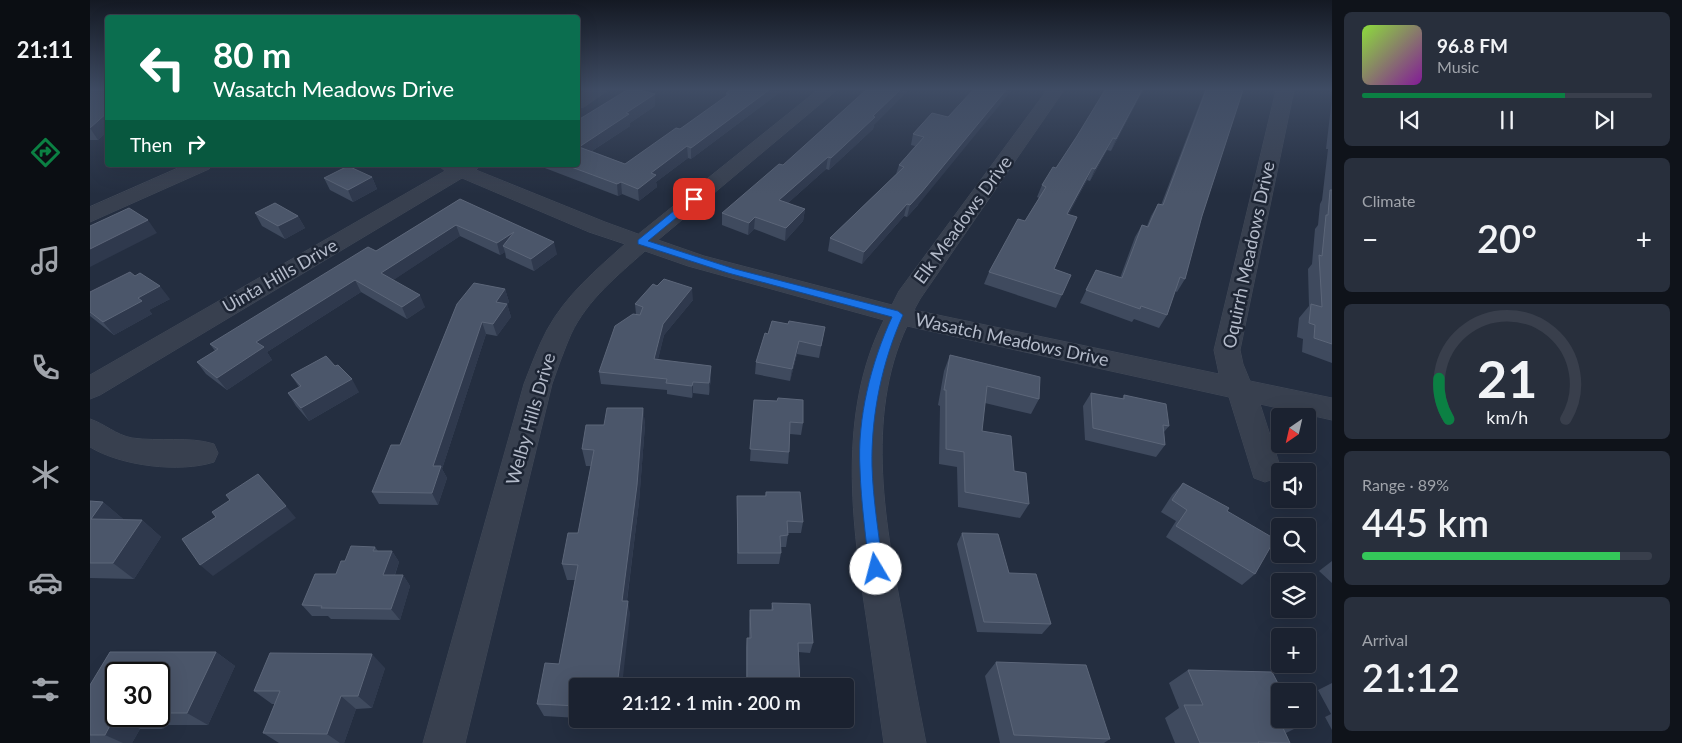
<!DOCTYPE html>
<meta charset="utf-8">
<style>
body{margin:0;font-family:Lato,sans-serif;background:#282f3c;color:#f1f3f6;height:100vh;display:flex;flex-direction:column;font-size:19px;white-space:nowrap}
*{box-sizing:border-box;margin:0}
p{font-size:16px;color:#a0a4ab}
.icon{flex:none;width:28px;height:28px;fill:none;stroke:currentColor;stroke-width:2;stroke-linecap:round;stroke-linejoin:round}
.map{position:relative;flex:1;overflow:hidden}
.sheet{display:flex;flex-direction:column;gap:12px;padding:12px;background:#0f131a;width:350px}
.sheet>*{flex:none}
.guide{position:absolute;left:15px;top:15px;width:475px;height:152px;border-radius:5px;box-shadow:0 5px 20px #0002,0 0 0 1px #393f4c;background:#0b6e4f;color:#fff;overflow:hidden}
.needle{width:32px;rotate:214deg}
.fabs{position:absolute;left:1181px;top:408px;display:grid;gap:10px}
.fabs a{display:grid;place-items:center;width:45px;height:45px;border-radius:5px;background:#1b2230;box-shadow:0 5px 20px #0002,0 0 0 1px #393f4c;font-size:25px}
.speed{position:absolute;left:15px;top:662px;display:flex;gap:10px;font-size:25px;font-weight:700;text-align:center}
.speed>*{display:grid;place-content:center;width:65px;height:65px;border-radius:50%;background:#1b2230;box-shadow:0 5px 20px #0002,0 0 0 1px #393f4c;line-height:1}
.speed .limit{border:2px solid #111;border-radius:8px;background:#fff;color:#111}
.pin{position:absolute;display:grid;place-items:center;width:42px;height:42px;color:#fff;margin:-21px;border-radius:10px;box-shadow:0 2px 8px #0006}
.me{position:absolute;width:55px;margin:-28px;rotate:352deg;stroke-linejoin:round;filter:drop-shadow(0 0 4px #0008)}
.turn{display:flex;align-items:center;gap:18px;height:105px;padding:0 25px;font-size:22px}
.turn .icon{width:65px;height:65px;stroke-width:2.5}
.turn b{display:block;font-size:35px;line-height:42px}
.then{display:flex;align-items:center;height:48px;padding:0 25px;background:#0003;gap:10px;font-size:19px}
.big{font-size:38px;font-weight:600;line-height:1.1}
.sheet .tile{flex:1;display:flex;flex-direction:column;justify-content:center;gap:8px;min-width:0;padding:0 18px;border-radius:8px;background:#282f3c}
.sheet .dial{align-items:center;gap:0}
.dial svg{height:130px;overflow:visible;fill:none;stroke:#393f4c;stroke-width:7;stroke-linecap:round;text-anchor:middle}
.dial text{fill:#f1f3f6;stroke:none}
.song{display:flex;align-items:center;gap:15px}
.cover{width:60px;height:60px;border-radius:8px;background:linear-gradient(135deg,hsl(90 70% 55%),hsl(290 70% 35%))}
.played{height:5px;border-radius:2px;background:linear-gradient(90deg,#0b8043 70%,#393f4c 70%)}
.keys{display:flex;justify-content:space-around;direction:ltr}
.heat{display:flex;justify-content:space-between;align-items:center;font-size:28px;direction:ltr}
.charge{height:8px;border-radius:4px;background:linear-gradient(90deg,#34c759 89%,#393f4c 0)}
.trip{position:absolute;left:479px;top:678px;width:285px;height:50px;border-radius:5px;background:#1b2230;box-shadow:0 5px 20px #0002,0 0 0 1px #393f4c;font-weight:600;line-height:50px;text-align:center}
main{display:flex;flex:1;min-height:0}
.menu{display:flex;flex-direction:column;width:90px;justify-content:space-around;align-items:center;background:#0b0e13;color:#a0a4ab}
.menu .icon{width:35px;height:35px}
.menu .current{color:#0b8043}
.menu b{font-size:22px;color:#f1f3f6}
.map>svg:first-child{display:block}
</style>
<main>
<nav class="menu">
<b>21:11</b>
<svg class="icon current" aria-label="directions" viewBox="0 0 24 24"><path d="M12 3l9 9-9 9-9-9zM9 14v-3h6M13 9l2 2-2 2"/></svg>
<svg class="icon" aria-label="music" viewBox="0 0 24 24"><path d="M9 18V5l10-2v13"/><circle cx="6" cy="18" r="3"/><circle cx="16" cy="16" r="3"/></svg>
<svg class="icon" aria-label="phone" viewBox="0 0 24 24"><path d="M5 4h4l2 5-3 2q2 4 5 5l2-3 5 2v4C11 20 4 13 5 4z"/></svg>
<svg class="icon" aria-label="climate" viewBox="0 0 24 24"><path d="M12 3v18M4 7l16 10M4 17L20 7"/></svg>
<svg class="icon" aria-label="car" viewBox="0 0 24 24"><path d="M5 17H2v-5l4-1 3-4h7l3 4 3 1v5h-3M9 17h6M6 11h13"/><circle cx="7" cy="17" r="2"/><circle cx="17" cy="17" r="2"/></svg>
<svg class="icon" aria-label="filters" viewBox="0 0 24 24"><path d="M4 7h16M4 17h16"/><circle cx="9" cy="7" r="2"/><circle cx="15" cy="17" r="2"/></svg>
</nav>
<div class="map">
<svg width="1242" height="743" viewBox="0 0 1242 743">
<rect width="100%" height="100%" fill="#242e40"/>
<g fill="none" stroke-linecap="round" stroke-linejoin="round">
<!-- street casing -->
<g stroke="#414958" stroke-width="1">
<path id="street" d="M497 90H518L494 107 488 108V96Z
M728 90H747L568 240 614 256 802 305 809 291 957 90H974L830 299 824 310 1129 374 1124 350 1186 90H1204L1150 350 1153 364 1160 381 1242 398V420L1170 404 1191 469 1186 478 1175 482 1164 478 1139 397 817 326C774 417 796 529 814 624 821 664 828 703 836 743H794C788 703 783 663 777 622 762 523 747 413 794 320L598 266 555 251C528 275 497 300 481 334 474 350 468 367 462 384L375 743H333L434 384C441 366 448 347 457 330 476 295 506 270 535 244L499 232 372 178 10 395 0 399V375L355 171 348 165H390L386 170 515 222 548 234Z
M95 165H122L119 169 0 222V207Z
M0 419C15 424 26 435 42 438 69 442 99 436 124 444L128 453 124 462C90 473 31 466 0 447Z"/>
</g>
<!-- street -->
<use href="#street" fill="#38404f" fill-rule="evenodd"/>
</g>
<!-- wall -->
<path fill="#3f4a5e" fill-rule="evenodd" d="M0 90H18V131L8 140H0Z
M693 90 601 159 598 158 566 182 567 187 549 201 532 194 528 196 447 165H488V120L565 94V106L540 123V126L502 151 535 164 590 129 636 97V93Z
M1015 90H1053L1021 151 1017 150 1000 181 997 180 978 215 964 269 981 275 966 308 894 284 899 272 935 221 949 198 947 197 952 185 966 168 987 136Z
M1115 90H1153L1112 216 1095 279 1087 292 1085 291 1077 315 1069 328 1044 319 1042 322 990 303 1006 270 1030 278 1045 237 1052 225 1057 226 1061 216 1068 204 1071 205Z
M1242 98V363L1212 352 1213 339 1207 337 1209 318 1219 306 1218 269 1222 264 1225 229 1228 225 1230 204 1232 200 1238 149H1236Z
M842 113 828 205 817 217 814 216 772 264 738 251 740 238 806 174 809 165 825 146 821 145 823 134Z
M784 125 783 129 739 170 736 169 698 203 715 209 713 221 695 241 664 229 658 235 632 225V213L693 165Z
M282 177 287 189 263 202 240 190 234 178Z
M370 199 467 254 444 271 416 258 415 252 410 255 370 236 303 280 335 307 317 319 271 292 177 352 182 360 137 390 116 374 107 362 125 351 120 344 286 251Z
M165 213 208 216 215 228 195 239 172 226Z
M415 289 419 302 417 304 421 317 407 336 396 334 352 469 357 478 348 505 289 504 282 492 310 445 367 304Z
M0 292 80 299 59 310 62 314 24 335 0 316Z
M603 300 574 335 568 359 621 377 619 395 603 393 602 398 577 394V390L511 384 509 372 546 314 545 304Z
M698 324 735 327 729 358 707 354 700 381 665 374 666 362 678 334Z
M860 355 949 399 941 414 895 403 892 431 924 471 939 504 930 518 868 507 867 467 849 464 850 406 848 405 854 371Z
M201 375 269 392 219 421 206 406 198 393 209 387Z
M1001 393 1032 399 1034 395 1079 426 1074 432 1075 445 1066 457 995 440 993 406Z
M664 400 687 401 713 423 711 435 700 434 699 452 698 464 660 461Z
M553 408 555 425 549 502 537 601 540 615 488 686V718L454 716 447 704 469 664 485 580H477L472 564 488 533 501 466H496L492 449 514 425Z
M1093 483 1137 511 1165 574 1152 585 1076 537 1086 521 1071 512 1082 495Z
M676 492 713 522 711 533H698L696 547H690L691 553 689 564H647V496H675Z
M0 501 13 502 33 519V520H52L71 537 44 579 0 578Z
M872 533 919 573 961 624 952 634 887 632 867 544Z
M285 547 288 551H302L309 562 305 575H313L320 586 310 620 241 619 238 616H222L212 605 246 574 255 561Z
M1242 561V583L1229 571Z
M682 603 723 643 720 653 708 652 710 686H656V647L657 638H659V620L660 610H681Z
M20 652H126L145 666 118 725H76L73 729H50L42 743H0V685ZM26 674H69V716H26Z
M906 662 1020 739 1014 743H910L895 676Z
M295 668 282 708 266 709 254 743H189L173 733 185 704H182L164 691Z
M1098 670 1210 726 1196 733 1200 743H1085L1075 718 1089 708 1079 683Z
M1242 683V730L1235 717 1241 714 1228 690Z"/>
<!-- shaded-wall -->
<path fill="#2f394d" d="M679 90H693L601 159V148Z
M810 90H819L784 125 783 129 739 170 741 158Z
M916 90H922L828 205 817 217 820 205Z
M1052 90H1053L1021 151 1026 139Z
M565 94V106L540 123V126L491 158 489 147 536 113Z
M18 112V131L8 140 0 128Z
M1023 138 1017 150 1000 181 1005 169Z
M597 146 598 158 566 182 567 187 549 201 548 189 561 173Z
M738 157 736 169 688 212 689 200Z
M1002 168 997 180 972 227 977 214Z
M282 177 287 189 263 202 258 190Z
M531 182 532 194 528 196 527 184Z
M817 204 814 216 772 264 774 252Z
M715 209 713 221 695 241 696 228Z
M208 216 215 228 195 239 188 226Z
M665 217 664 229 658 235 659 223Z
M58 220 67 233 0 267V249Z
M366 225 370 236 296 285 291 273Z
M424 232 413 246 415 252 410 255 407 243Z
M464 242 467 254 444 271 441 259Z
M265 280 271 292 177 352 182 360 137 390 127 378 166 342Z
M70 286 80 299 59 310 62 314 24 335 13 322 48 298Z
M602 288 603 300 574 335 565 371 564 359 573 324Z
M415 289 419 302 409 315 406 302Z
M330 295 335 307 317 319 312 307Z
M417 304 421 317 407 336 403 324Z
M392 322 396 334 352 469 357 478 348 505 342 493 343 466Z
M709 341 707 354 700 381 702 369Z
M621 366V377L619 395V383Z
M262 379 269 392 219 421 211 408Z
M603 382V393L602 398V386Z
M553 408 555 425 549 502 535 615 532 601Z
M13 502 33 519 22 535 1 519Z
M196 506 206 518 123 576 110 565Z
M52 520 71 537 44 579 23 563Z
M302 551 309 562 301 585 293 575Z
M313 575 320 586 310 620 301 609Z
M538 601 540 615 532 686H527Z
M126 652 145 666 118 725 97 713Z
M282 654 295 668 282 708 268 696Z
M251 696 266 709 254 743H250L237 734Z
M25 716 50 729 42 743H33L15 735Z
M50 716H59L76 725 73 729Z"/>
<!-- building -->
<path fill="#4b566a" stroke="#5c6679" d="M0 90H18V112L0 128Z
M537 90H550L565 94 536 113 539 114 489 147 535 164 586 128 590 129 639 94 636 93 640 90H679L601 148 597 146 561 173 566 175 548 189 531 182 527 184 476 165H488V120Z
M776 90H810L783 116 785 117 741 158 738 157 689 200 715 209 696 228 665 217 659 223 632 213 689 164 693 165Z
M883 90H916L831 193 820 205 817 204 774 252 740 238 814 167 809 165 834 137 823 134 842 113 858 117Z
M1015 90H1052L1026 139 1023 138 1005 169 1002 168 977 214 987 217 964 269 981 275 972 295 899 272 928 219 935 221 956 187 952 185 963 167 966 168 987 136Z
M1116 90H1153L1112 216 1095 279 1090 277 1077 315 1051 306 1050 309 996 290 1006 270 1032 278 1052 225 1058 227 1068 204 1073 205Z
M258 166 282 177 258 190 234 178Z
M1240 190H1242V344L1224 338 1225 325 1219 323 1221 304 1232 307 1229 255 1232 256 1236 215H1238Z
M370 199 464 242 441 259 413 246 424 232 407 243 366 225 291 273 330 295 312 307 265 280 166 342 174 347 127 378 107 362 128 349 120 344 278 247 286 251Z
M185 203 208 216 188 226 165 213Z
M39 208 58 220 0 249V226Z
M40 272 45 276 50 273 70 286 48 298 52 301 13 322 0 312V292Z
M574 279 602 288 573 324 564 359 621 366 619 383 603 382 602 386 576 383 577 379 509 372 525 326 543 314 550 315 553 307 545 304 563 284 567 286Z
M384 283 415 289 406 302 417 304 403 324 392 322 343 466H351L342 493 282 492 301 445H310L367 304Z
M682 321 698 324 699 321 735 327 731 346 709 341 702 369 666 362 675 333 678 334Z
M860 355 950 377 949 399 897 386 892 431 921 436 924 471 936 473 939 504 875 492 874 452 856 449V390H854Z
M236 356 245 366 248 365 262 379 211 408 198 393 211 386 201 375Z
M1001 393 1034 399V395L1076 404 1079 426 1073 425 1075 445 1003 428Z
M688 398 713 400V423L700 422 699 452 660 449 664 400 687 401Z
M517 408H553L547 485 532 601H538L527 686H488V706L447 704 455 663 469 664 488 565 472 564 478 533H488L504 450 492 449 496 425H514Z
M168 474 196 506 110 565 92 539 126 517 122 512 140 500 136 495Z
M1093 483 1139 508 1137 511 1185 539 1165 574 1086 526 1097 510 1082 500Z
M676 492H710L713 522 697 521 698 535 690 536 691 553H648L647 496H676Z
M0 501 13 502 1 519 52 520 23 563H0Z
M872 533 908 534 919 573 946 574 961 624 894 622Z
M261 546 285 547 283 551H302L293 575H313L301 609 231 608 232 606 212 605 225 574H246L251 561H255Z
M682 603 720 604 723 643H708L710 686H657V638H661L660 610H683Z
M20 652H126L97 713H69V674H26V716H50H25L15 735H0V685Z
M180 653 282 654 268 696H251L237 734 173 733 190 691H164Z
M906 662 996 665 1020 739 924 735Z
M1098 670 1182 672 1192 691H1190V719H1206L1210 726H1192L1200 743 1168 742 1169 743H1110L1094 705H1113Z"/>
<!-- sky -->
<linearGradient id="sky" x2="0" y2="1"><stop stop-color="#141923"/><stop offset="0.46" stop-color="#3f4c64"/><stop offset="1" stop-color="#3f4c64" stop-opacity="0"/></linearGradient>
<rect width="1242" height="194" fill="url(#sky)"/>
<!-- route -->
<path fill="#1a73e8" stroke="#114b97" d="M601 197 609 199 558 241 645 269 808 311 813 315C792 362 781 415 782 466 783 500 789 535 793 569L791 574 786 576 781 574 779 569C776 536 771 503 770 469 767 418 781 363 802 317L638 273 548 244V240Z"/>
<g text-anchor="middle" stroke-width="5" stroke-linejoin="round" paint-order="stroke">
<!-- street labels -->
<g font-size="18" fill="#b4bbca" stroke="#1d2534">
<text transform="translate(873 220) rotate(-54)" y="6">Elk Meadows Drive</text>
<text transform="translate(1159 255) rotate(-78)" y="6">Oquirrh Meadows Drive</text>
<text transform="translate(190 276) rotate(-30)" y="6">Uinta Hills Drive</text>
<text transform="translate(922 340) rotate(12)" y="6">Wasatch Meadows Drive</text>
<text transform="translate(441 419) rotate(-74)" y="6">Welby Hills Drive</text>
</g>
</g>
</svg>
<div class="fabs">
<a><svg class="needle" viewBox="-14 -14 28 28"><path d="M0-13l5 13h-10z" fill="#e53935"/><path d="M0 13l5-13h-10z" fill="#a0a4ab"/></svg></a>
<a><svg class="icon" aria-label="sound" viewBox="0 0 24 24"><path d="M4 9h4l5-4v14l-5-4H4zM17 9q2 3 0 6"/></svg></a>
<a><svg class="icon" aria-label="search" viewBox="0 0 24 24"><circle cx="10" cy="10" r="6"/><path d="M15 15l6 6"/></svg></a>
<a><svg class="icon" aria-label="layers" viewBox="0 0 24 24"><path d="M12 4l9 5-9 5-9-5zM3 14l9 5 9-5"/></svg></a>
<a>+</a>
<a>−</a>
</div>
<div class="speed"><div class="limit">30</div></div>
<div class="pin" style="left:604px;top:199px;background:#d93025"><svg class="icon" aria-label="arrive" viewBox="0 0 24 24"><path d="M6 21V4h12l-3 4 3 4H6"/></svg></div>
<svg class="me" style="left:786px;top:569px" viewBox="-20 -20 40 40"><circle r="19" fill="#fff"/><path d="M0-13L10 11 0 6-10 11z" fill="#1a73e8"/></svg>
<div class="trip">21:12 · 1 min · 200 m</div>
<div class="guide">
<div class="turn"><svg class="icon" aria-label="left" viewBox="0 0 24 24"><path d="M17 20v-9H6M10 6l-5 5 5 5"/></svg><div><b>80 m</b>Wasatch Meadows Drive</div></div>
<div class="then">Then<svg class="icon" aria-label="right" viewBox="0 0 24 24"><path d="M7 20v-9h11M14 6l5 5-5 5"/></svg></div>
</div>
</div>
<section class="sheet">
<div class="tile">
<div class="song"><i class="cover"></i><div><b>96.8 FM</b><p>Music</p></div></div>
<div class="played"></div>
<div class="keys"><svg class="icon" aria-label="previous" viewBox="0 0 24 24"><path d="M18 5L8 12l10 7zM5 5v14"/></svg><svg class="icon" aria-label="pause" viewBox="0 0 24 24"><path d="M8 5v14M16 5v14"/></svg><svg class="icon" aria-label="next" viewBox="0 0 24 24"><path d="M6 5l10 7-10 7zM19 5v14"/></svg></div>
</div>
<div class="tile"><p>Climate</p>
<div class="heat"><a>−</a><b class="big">20°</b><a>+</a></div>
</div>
<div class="tile dial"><svg viewBox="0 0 100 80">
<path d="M14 69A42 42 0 1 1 86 69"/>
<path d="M14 69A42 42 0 0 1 8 44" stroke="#0b8043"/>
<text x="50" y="56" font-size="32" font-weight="700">21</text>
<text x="50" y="72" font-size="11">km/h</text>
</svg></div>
<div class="tile"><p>Range · 89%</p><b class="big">445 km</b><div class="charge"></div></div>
<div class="tile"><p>Arrival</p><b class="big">21:12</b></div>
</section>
</main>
